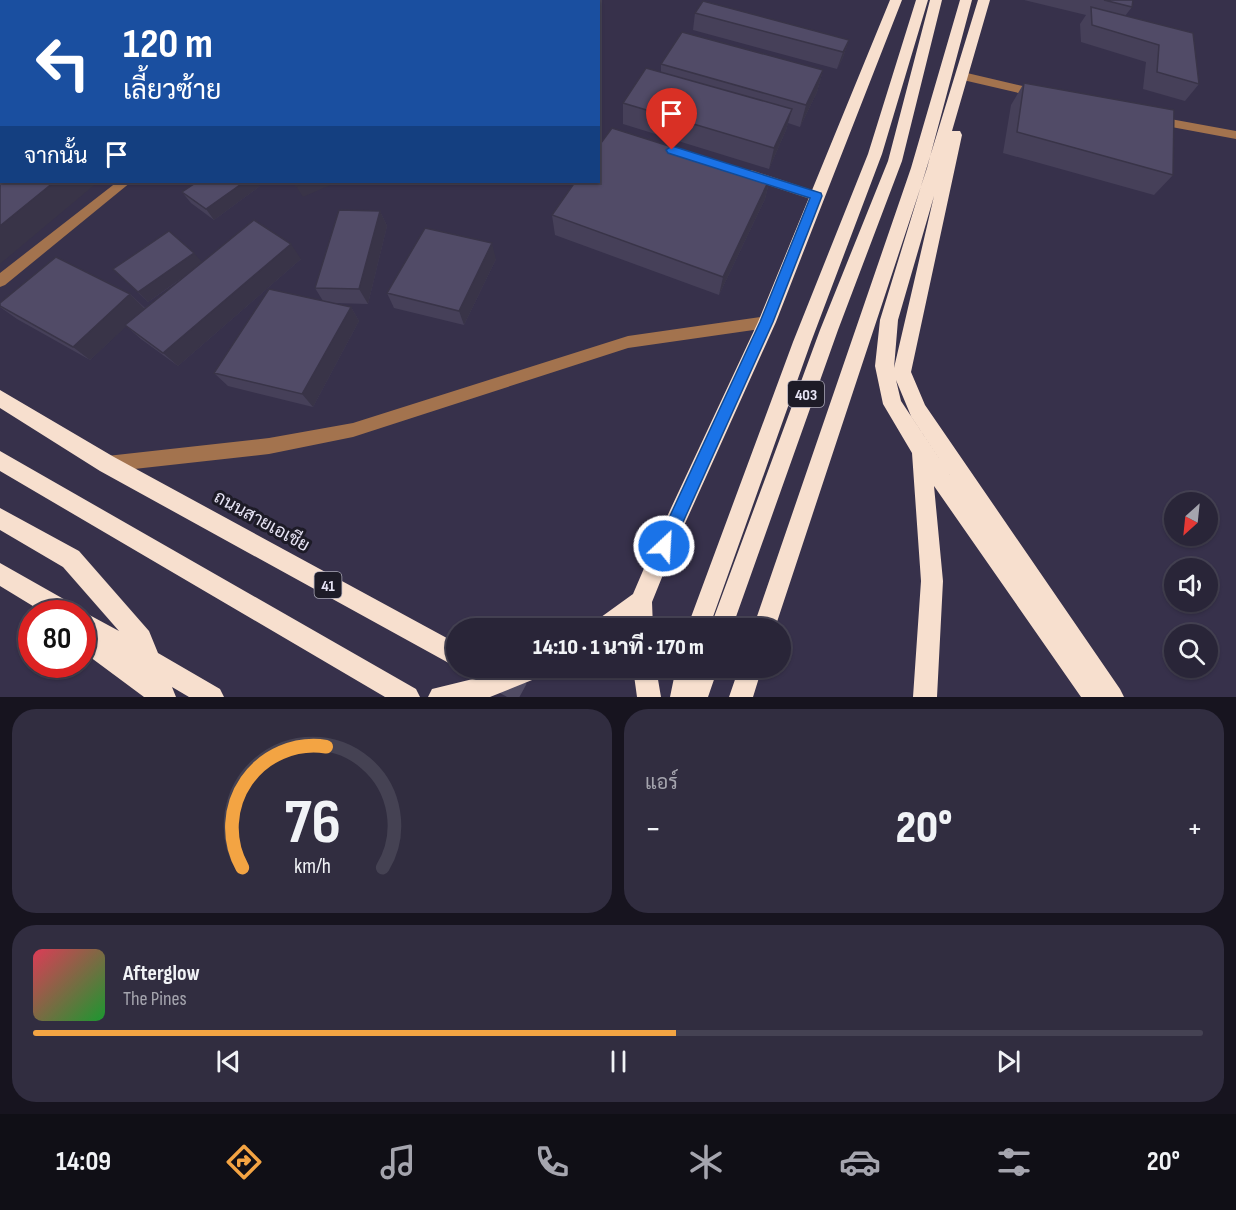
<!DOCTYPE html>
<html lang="th">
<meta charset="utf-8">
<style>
body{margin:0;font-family:"Sofia Sans Condensed",Sarabun,sans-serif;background:#312d40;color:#f1f3f6;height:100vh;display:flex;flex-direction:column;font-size:22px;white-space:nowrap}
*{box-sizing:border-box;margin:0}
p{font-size:20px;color:#a5a5ae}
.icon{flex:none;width:33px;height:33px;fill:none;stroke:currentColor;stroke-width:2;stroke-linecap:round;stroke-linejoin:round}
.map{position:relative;height:697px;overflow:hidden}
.panel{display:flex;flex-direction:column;gap:12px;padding:12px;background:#17141f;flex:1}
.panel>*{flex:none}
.guide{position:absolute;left:0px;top:0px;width:600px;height:183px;box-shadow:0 2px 4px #0004,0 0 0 2px #454253;background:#1a4fa0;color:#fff;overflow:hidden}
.needle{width:39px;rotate:207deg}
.tools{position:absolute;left:1164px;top:492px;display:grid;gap:12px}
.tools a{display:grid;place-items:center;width:54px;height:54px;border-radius:50%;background:#292538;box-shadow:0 2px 4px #0004,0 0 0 2px #454253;font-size:30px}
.speed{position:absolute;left:18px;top:600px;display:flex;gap:12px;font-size:30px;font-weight:700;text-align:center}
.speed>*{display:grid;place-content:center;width:78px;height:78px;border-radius:50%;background:#292538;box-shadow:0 2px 4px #0004,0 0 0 2px #454253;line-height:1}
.speed .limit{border:9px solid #d22;background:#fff;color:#111}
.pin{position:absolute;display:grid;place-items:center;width:51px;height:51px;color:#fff;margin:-62px -26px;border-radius:50% 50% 50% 0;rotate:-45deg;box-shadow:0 0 6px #0007}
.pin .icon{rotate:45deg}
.me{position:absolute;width:66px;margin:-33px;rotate:25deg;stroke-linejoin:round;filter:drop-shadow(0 0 4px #0008)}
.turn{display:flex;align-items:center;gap:21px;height:126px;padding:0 24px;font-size:27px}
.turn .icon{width:78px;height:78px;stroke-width:2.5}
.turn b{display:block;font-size:42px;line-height:51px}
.then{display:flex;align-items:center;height:57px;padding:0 24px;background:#0003;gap:12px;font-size:22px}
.big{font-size:45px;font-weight:800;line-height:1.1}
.panel .tile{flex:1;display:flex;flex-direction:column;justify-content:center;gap:9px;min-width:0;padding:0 21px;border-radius:24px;background:#312d40}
.panel .dial{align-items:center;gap:0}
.dial svg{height:156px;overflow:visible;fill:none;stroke:#454253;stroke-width:7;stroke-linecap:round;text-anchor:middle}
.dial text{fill:#f1f3f6;stroke:none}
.song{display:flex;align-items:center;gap:18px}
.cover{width:72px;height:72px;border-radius:9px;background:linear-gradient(135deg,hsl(350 70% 55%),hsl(130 70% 35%))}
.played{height:6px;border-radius:3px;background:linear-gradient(90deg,#f3a443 55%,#454253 55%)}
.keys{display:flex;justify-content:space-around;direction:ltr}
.heat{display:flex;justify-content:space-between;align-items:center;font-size:33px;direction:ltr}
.panel .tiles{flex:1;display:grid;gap:12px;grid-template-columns:1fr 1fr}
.tile:last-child{grid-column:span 2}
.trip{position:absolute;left:446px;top:618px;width:345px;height:60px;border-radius:30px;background:#292538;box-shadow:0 2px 4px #0004,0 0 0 2px #454253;font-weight:800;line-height:60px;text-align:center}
.tab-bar{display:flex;height:96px;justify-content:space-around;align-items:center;background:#100f16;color:#a5a5ae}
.tab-bar .icon{width:42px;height:42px}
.tab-bar .on{color:#f3a443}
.tab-bar b{font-size:27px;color:#f1f3f6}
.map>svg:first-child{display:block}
</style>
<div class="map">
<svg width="1236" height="697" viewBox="0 0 1236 697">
<rect width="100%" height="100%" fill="#37314b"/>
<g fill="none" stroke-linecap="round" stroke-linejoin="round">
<!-- highway-tunnel -->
<path stroke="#514c64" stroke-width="21" stroke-dasharray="21 10" stroke-linecap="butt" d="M476 668 529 697"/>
<!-- minor -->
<path fill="#a3734e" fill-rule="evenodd" d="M279 0H289L290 2H280Z
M447 0H457L446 2Z
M967 73 1040 90 1046 94 1040 98 963 80V74Z
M1154 116 1236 131V139L1150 123 1148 120Z
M751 170 821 193 822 196 816 201 747 178 745 175 747 172Z
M117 182H131L5 285 0 287V273Z
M767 316 772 318 774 322 772 326 767 328 628 348 353 437 269 454 107 472 101 470 99 464 101 458 107 456 269 438 353 423 628 336Z"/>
<!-- highway -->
<path fill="#f7dfce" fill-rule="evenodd" d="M890 0H902L776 322 673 550 652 602 653 628H631V623L623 628H594L597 620 633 594 657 538 758 322Z
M916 0H928L882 154 811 342 709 628H687L793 342 868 154Z
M930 0H942L902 161 838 330 732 628H710L820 330 888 161Z
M960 0H972L927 168 775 628H753L911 168Z
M978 0H990L952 131H960L962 135 911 372 925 405 1120 689 1124 697H1081L934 486 943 581 937 697H913L921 581 912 453 883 404 875 366 880 320ZM934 196 894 368 898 320ZM896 380 911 416 956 484 901 401Z
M0 390 114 457 456 643V667L100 471 0 408Z
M0 451 416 689 420 697H385L0 471Z
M0 508 79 551 149 631 158 653 220 689 224 697H189L172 687 176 697H144L82 651V614H46L0 586V563L76 606 78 612 82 611 119 631 63 567 0 530Z
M506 668H546L542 676 490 697H428L432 689 481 677Z
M633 668H656L661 697H637Z
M676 668H718L708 697H670Z
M739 668H762L753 697H729Z"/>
</g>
<!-- wall -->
<path fill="#464059" d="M1024 0H1133L1132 7 1125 16 1193 33 1199 84 1185 101 1143 89 1146 62 1081 42 1080 24 1086 15Z
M695 13 849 40 843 57 837 69 693 30Z
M661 64 823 70 817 92 800 127 788 123 786 130 769 169 623 124V103L661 72Z
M1024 83 1173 175 1154 195 1003 153 1011 105Z
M770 178 765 199 719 295 555 235 552 215Z
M260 186 214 220 191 203 182 192Z
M380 211 387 226 368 304 334 303 351 307 359 321 313 407 228 386 214 373 323 301 315 288Z
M301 259 178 366 141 339 126 326 90 360 17 319 0 307 130 294 145 308 187 275 148 302 113 269 202 262Z
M496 259 464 325 394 308 387 293Z"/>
<!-- shaded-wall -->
<path fill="#393448" d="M249 0H264L265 2H246Z
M849 40 843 57 837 69 843 52Z
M823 70 817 92 800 127 806 105Z
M792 109 786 130 769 169 774 148Z
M770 178 765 199 719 295 723 277Z
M54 182H98L0 264V226Z
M244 182H257L260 186 214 220 206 209Z
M306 182H331L333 184 303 197 296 186Z
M380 211 387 226 368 304 359 289Z
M492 243 496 259 464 325 459 311Z
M291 244 301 259 178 366 163 353Z
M194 253 203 263 148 302 138 292Z
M130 294 145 309 90 360 73 347Z
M351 307 359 321 313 407 302 394Z"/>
<!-- building -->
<path fill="#514b67" stroke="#393448" stroke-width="1.5" d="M204 0H249L246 2H201Z
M493 0H540L539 2H491Z
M1104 0H1133L1132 7Z
M703 1 849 40 843 52 695 13Z
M1091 7 1193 33 1199 84 1157 72 1159 45 1092 25Z
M682 32 823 70 806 105 661 64Z
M646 68 792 109 774 148 623 103Z
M1024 83 1174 110 1173 175 1017 132Z
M612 128 770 178 723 277 552 215 575 182H598V147Z
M2 167V182H54L0 226V169Z
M197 182H244L206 209 182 192Z
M294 182H306L296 186Z
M339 210 380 211 359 289 315 288Z
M254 220 291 244 163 353 125 325Z
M425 228 492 243 459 311 387 293Z
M169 231 194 253 138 292 113 269Z
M56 257 130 294 73 347 0 306V303Z
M269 289 351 307 302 394 214 373Z"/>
<!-- route -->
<path fill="#1a73e8" stroke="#114b97" stroke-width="1.5" d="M672 146 821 193 822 196 773 322 670 551 664 554 658 551 656 546 760 322 810 198 668 153 666 150Z"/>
<g text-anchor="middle" stroke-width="6" stroke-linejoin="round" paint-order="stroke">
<!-- shield labels -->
<g fill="#1d1b27" stroke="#aaa8b7" stroke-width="1.5">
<rect x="788" y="381" width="36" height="26" rx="4.5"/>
<rect x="314.5" y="572" width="27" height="26" rx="4.5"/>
</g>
<g font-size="16" font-weight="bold" fill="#e7e4f5">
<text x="806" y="400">403</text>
<text x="328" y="591">41</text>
</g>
<!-- street labels -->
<g font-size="18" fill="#e7e4f5" stroke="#1d1b27">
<text transform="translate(262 521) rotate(29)" y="6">ถนนสายเอเชีย</text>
</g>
</g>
</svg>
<div class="tools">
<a><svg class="needle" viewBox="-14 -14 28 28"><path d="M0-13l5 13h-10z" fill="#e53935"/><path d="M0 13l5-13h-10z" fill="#a5a5ae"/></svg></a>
<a><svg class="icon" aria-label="sound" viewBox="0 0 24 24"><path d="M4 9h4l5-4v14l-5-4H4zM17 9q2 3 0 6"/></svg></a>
<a><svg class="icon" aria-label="search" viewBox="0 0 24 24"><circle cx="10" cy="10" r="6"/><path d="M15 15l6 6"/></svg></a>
</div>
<div class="speed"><div class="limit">80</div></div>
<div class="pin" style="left:672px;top:150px;background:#d93025"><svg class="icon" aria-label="arrive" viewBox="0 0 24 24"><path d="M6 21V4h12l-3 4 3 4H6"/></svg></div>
<svg class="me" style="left:664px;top:546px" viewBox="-20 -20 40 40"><circle r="17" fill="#1a73e8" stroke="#fff" stroke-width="3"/><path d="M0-11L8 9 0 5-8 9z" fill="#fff"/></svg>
<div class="trip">14:10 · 1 นาที · 170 m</div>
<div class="guide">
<div class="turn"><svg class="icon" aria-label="left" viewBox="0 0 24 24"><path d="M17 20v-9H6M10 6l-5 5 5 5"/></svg><div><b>120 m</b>เลี้ยวซ้าย</div></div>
<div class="then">จากนั้น<svg class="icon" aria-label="arrive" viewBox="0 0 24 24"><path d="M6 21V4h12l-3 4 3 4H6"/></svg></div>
</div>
</div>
<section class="panel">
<div class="tiles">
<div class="tile dial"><svg viewBox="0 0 100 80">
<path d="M14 69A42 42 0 1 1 86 69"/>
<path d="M14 69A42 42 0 0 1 57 7" stroke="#f3a443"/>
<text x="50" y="56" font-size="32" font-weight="700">76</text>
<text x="50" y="72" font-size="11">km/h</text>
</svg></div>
<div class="tile"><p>แอร์</p>
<div class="heat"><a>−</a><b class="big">20°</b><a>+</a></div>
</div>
<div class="tile">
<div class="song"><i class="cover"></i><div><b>Afterglow</b><p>The Pines</p></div></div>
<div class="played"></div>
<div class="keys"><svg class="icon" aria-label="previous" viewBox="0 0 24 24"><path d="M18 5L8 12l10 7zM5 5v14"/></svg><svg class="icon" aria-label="pause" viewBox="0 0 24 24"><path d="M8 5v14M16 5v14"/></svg><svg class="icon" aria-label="next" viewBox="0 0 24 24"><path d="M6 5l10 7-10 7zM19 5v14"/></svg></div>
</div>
</div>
</section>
<nav class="tab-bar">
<b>14:09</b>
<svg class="icon on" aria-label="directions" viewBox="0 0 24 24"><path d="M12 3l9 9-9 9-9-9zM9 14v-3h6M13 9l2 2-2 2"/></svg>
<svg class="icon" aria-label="music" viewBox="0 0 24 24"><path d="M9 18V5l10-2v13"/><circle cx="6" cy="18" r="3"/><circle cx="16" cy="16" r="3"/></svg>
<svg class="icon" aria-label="phone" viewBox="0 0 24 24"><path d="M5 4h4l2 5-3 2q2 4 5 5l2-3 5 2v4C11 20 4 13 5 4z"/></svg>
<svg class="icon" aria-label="climate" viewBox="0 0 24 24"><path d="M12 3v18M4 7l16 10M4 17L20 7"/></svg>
<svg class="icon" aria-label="car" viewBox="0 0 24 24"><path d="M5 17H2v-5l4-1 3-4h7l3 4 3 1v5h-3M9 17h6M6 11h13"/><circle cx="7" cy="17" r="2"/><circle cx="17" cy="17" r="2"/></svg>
<svg class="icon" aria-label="filters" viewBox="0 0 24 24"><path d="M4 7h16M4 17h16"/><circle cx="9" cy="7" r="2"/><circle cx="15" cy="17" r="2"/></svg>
<b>20°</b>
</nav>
